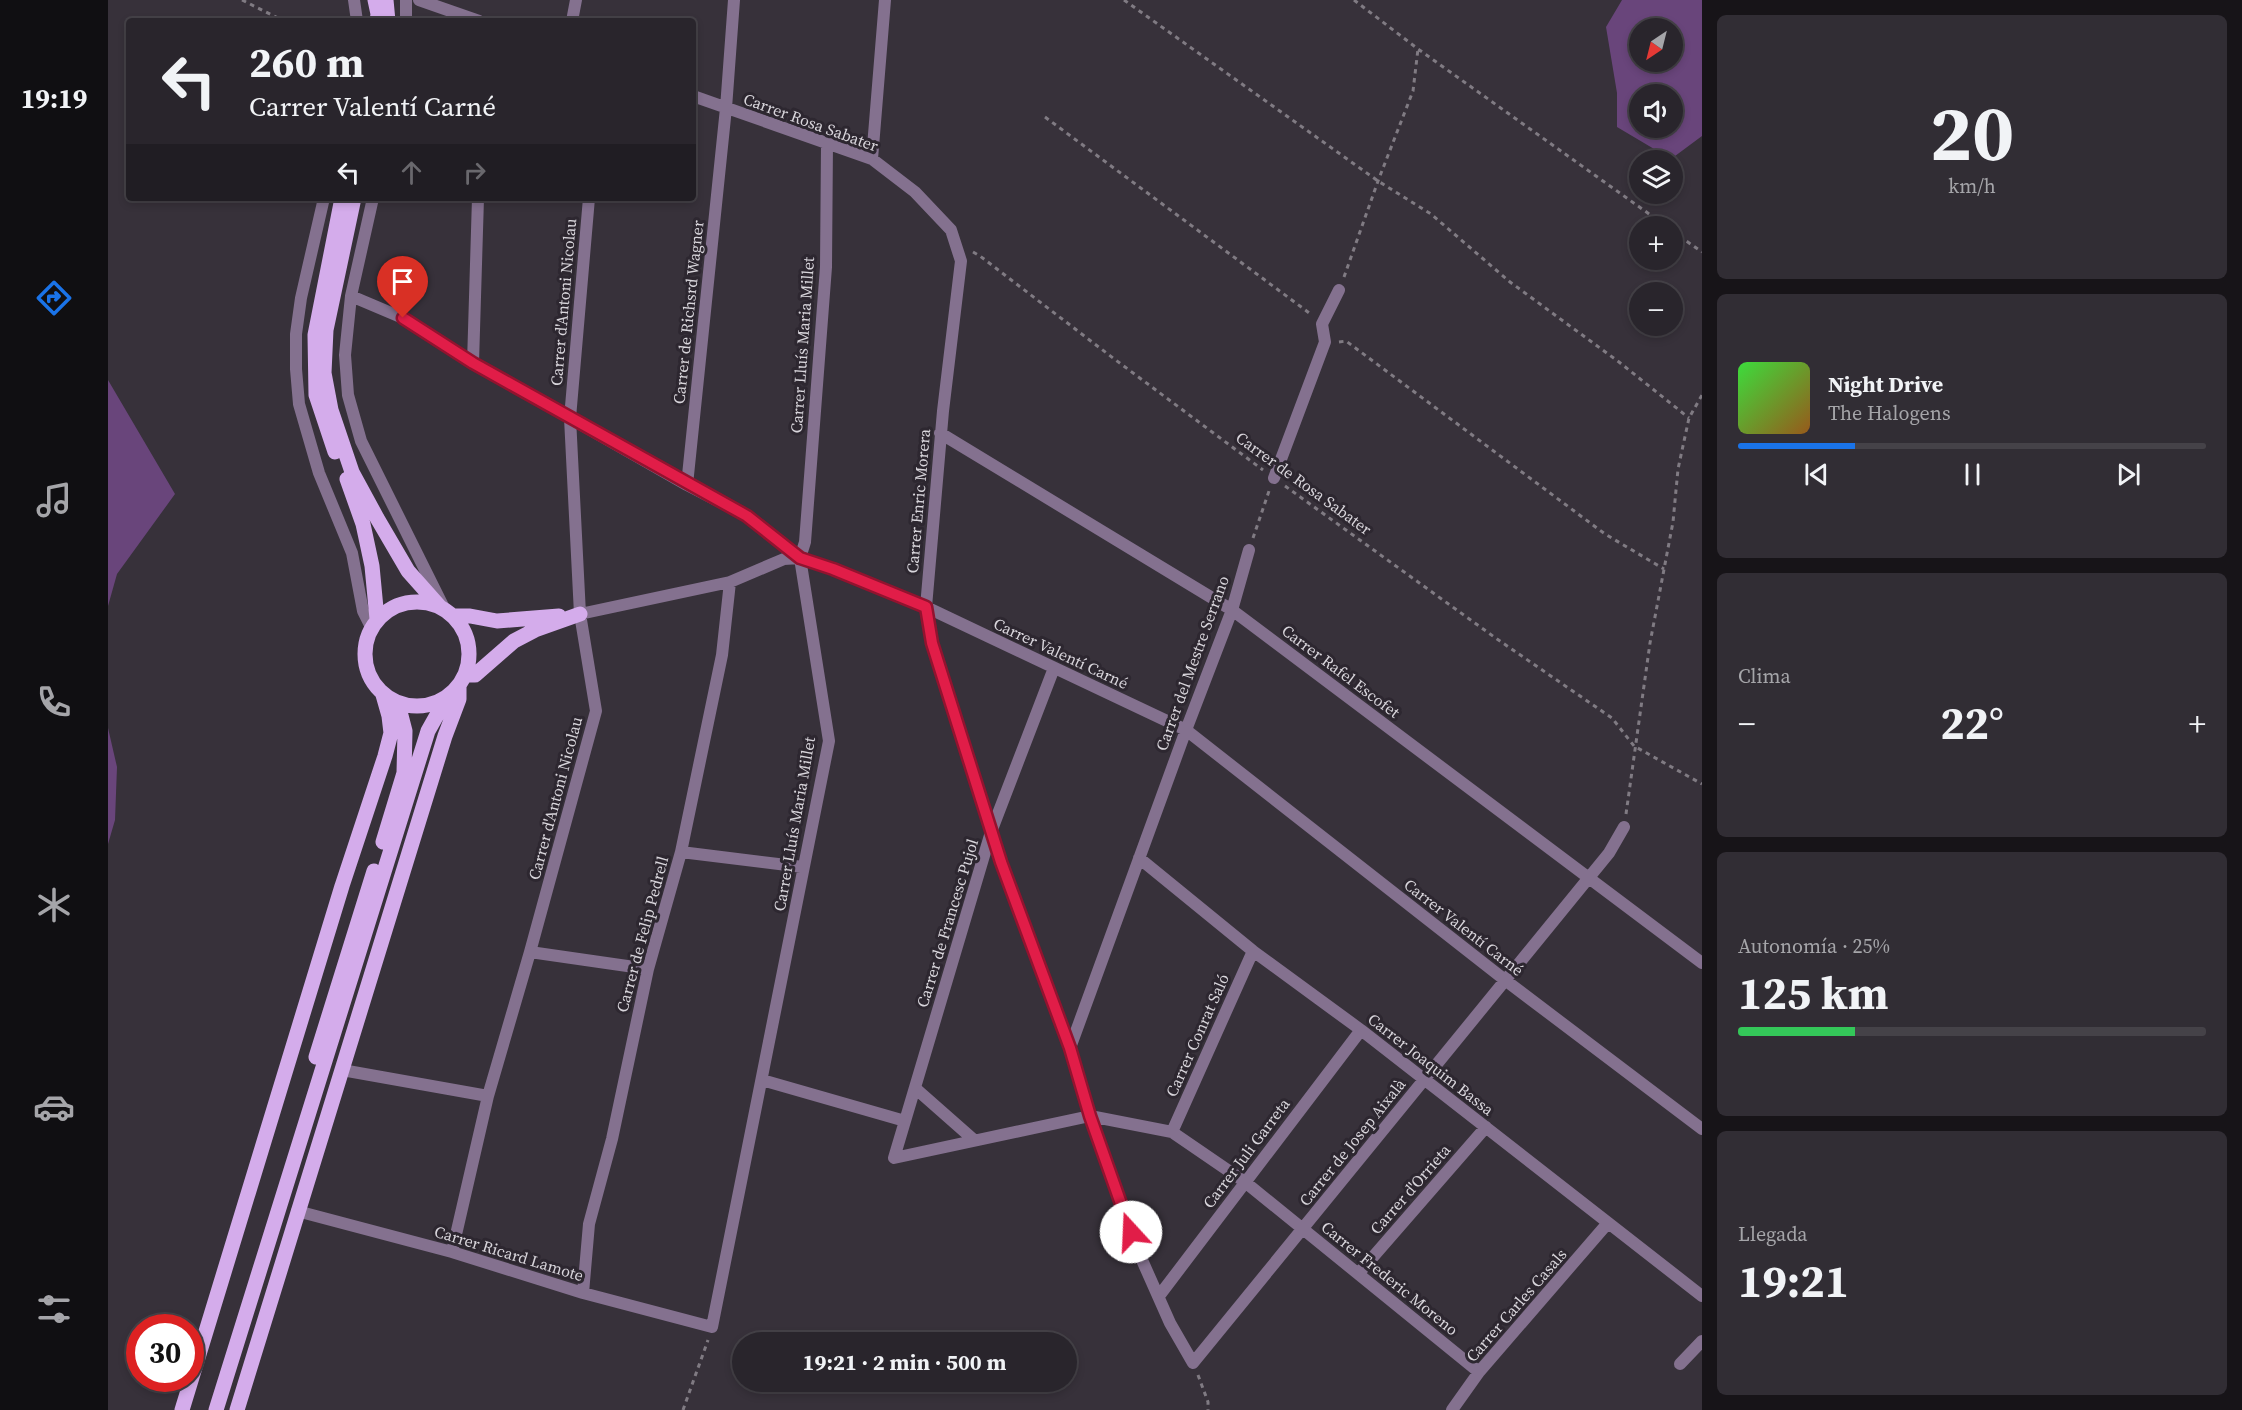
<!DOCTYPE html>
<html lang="es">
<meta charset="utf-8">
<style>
body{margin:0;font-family:"Source Serif 4",serif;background:#312d34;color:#f1f3f6;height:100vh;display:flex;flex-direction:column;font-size:22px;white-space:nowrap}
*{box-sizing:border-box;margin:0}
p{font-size:20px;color:#a5a5a9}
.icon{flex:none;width:33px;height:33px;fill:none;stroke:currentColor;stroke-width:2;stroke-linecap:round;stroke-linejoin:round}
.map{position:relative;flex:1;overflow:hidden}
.drawer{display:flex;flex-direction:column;gap:15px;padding:15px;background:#171418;width:540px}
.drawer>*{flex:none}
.hud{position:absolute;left:18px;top:18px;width:570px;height:183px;border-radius:6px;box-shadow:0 3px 9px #0003,0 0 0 2px #454248;background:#29252c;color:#f1f3f6;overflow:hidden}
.needle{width:39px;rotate:215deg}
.tools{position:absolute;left:1521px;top:18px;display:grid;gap:12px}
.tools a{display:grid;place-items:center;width:54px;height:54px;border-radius:50%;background:#29252c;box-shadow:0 3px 9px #0003,0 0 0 2px #454248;font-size:30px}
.speed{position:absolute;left:18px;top:1314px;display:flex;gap:12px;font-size:30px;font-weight:700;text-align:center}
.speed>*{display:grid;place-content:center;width:78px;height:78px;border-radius:50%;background:#29252c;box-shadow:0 3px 9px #0003,0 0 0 2px #454248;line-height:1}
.speed .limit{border:9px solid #d22;background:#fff;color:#111}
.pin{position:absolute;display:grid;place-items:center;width:51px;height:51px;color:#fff;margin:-62px -26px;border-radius:50% 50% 50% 0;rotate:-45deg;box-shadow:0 0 6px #0007}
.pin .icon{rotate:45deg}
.me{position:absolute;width:66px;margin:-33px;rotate:340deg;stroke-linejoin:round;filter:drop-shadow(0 0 4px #0008)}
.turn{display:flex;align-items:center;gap:21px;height:126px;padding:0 24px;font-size:27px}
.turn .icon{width:78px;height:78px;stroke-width:2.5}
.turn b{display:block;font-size:42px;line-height:51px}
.lanes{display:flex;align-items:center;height:57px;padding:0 24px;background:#0003;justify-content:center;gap:30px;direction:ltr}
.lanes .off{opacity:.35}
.big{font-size:45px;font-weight:700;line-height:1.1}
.drawer .widget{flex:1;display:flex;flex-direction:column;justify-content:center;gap:9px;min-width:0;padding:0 21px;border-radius:9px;background:#312d34}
.drawer .dial{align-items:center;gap:0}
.dial b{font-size:78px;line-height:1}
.song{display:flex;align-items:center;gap:18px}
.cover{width:72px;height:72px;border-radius:9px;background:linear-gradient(135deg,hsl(120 70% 55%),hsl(30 70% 35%))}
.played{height:6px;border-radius:3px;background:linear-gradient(90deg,#1a73e8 25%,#454248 25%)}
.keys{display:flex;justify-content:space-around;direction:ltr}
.heat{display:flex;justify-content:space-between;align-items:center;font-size:33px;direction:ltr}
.charge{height:9px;border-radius:4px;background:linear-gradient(90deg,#34c759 25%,#454248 0)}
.trip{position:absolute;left:624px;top:1332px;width:345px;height:60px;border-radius:30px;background:#29252c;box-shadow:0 3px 9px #0003,0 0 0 2px #454248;font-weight:700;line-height:60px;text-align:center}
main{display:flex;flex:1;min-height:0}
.dock{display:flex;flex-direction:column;width:108px;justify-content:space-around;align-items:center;background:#100f12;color:#a5a5a9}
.dock .icon{width:42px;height:42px}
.dock .selected{color:#1a73e8}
.dock b{font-size:27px;color:#f1f3f6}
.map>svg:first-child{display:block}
</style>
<main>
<nav class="dock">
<b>19:19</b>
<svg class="icon selected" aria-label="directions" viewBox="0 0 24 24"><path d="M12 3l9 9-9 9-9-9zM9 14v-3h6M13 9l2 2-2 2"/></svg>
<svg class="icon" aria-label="music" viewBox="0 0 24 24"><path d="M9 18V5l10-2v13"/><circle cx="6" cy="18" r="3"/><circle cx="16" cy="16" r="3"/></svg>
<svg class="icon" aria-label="phone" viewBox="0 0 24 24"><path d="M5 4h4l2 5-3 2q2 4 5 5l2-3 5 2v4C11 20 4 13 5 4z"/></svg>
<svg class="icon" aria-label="climate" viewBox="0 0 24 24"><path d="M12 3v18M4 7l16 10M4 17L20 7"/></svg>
<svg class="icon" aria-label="car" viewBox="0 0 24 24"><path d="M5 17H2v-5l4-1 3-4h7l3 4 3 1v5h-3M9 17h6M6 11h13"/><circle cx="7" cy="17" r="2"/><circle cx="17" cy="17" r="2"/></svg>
<svg class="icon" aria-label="filters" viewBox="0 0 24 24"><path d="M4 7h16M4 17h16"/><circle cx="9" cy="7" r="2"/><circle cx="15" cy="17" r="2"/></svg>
</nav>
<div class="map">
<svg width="1594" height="1410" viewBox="0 0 1594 1410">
<rect width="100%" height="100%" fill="#37313a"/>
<!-- green -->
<path fill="#69457b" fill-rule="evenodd" d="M1514 0H1594V136L1563 159 1509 127V93L1498 27ZM1532 28H1564V62H1532ZM1532 94H1564V128H1532Z
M0 380 67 494 9 574 0 606Z
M0 728 9 767 7 820 0 844Z"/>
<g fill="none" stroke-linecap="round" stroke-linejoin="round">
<!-- path -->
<path stroke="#807b83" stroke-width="3" stroke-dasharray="4.5 4.5" stroke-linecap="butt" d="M134 0 176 21
M1016 0 1270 181 1323 214 1402 282 1511 362 1581 418
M1246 0 1310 49 1558 226
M937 117 1204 315
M1564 231 1594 252
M865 252 872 256 1005 358 1155 470
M1236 277 1270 181 1305 91 1310 49
M1231 342 1238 341 1497 534 1556 569
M1177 486 1389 639 1504 718 1526 746 1594 784
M1145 538 1161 491
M1518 814 1542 643 1565 522 1570 469 1581 418 1594 395
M1090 1375 1100 1402V1410
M575 1410 600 1340"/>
<!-- minor -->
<path stroke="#84718f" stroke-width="12" d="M246 0 249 21
M298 0V21
M311 0 371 21
M464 21 468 0
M585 96 764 159 807 192 843 230 853 261 835 411 818 607 824 643 893 862 962 1048 982 1116 1030 1251 1062 1323 1085 1363 1501 853 1516 827
M764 159 777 0
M216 198 193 298 188 334V369L191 404 211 473 244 553 255 611 263 627
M265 198 243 296 237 355 240 395 253 441 335 606
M243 296 295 318 365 363 579 485 639 516 692 558 725 569 818 607 1078 730 1397 980 1594 1129
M365 363 370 198
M832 433 1124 610 1594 963
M1166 478 1217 342 1214 324 1231 290
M579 485 618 108 626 0
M472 614 622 582 676 559 692 558
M946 668 883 832 786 1158 982 1116 1064 1132 1137 1182 1371 1372
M573 852 695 867
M1031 858 1145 951 1253 1030 1594 1296
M422 952 540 969
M962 1048 1078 730 1124 610 1141 550
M234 1070 380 1096
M654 1080 797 1121
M807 1088 866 1140
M1064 1132 1145 951
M189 1211 344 1252 475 1293 604 1327 721 741 692 558 697 542 718 267 719 143
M344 1252 380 1096 422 952 488 711 472 614 462 418 481 198
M1251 1273 1378 1127
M475 1293 481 1224 504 1139 540 969 573 852 614 655 622 582
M1051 1296 1253 1030
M1572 1364 1594 1341
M1344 1410 1371 1372 1499 1224"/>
<!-- primary -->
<path stroke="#d4aceb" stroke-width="15" d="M267 0 270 14 269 21
M278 0 280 21
M246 198 218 330 216 373 223 410 244 472 269 518 300 571 332 607
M227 452 208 395 207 335 234 198
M239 479 255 524 264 566 269 619
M257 654a52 52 0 1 1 104 0a52 52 0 1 1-104 0Z
M345 616H362L389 621 451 616
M358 675H367L406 641 427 630 472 614
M275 842 296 773 297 731 290 704
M208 1057 266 871
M74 1410 234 886 277 756 283 733 281 716 275 695
M108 1410 320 731 338 699
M129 1410 337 736 351 699V687"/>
</g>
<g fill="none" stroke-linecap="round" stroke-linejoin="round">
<!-- route casing -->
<g stroke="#92132f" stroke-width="15">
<path id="route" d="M295 318 365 363 639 516 692 558 725 569 818 607 824 643 893 862 962 1048 982 1116 1023 1232"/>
</g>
<!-- route -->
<use href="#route" stroke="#e11d48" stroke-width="10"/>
</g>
<g text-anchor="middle" stroke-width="6" stroke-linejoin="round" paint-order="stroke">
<!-- street labels -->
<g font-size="16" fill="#d8d5db" stroke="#2d2730">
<text transform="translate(703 122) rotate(20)" y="6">Carrer Rosa Sabater</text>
<text transform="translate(455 302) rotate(-85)" y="6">Carrer d'Antoni Nicolau</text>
<text transform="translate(580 312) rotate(-84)" y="6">Carrer de Richsrd Wagner</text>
<text transform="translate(694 345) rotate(-86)" y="6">Carrer Lluís Maria Millet</text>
<text transform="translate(1196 483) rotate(36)" y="6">Carrer de Rosa Sabater</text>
<text transform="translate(810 501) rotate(-85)" y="6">Carrer Enric Morera</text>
<text transform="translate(953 653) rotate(25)" y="6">Carrer Valentí Carné</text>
<text transform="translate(1084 663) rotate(-70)" y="6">Carrer del Mestre Serrano</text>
<text transform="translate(1233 671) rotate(37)" y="6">Carrer Rafel Escofet</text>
<text transform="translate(447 798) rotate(-75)" y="6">Carrer d'Antoni Nicolau</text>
<text transform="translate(686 824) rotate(-80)" y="6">Carrer Lluís Maria Millet</text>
<text transform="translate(839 923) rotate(-73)" y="6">Carrer de Francesc Pujol</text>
<text transform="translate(1356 927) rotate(38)" y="6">Carrer Valentí Carné</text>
<text transform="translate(534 934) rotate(-75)" y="6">Carrer de Felip Pedrell</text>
<text transform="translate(1089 1035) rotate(-66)" y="6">Carrer Conrat Saló</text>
<text transform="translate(1323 1064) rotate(38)" y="6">Carrer Joaquim Bassa</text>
<text transform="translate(1244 1142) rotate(-51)" y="6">Carrer de Josep Aixalà</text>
<text transform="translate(1138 1153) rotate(-53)" y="6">Carrer Juli Garreta</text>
<text transform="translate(1302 1189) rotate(-49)" y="6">Carrer d'Orrieta</text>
<text transform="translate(401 1253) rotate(17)" y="6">Carrer Ricard Lamote</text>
<text transform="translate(1282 1278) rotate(39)" y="6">Carrer Frederic Moreno</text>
<text transform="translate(1408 1305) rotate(-49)" y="6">Carrer Carles Casals</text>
</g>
</g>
</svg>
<div class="tools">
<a><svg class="needle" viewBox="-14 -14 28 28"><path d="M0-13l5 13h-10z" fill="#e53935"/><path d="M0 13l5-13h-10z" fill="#a5a5a9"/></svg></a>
<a><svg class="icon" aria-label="sound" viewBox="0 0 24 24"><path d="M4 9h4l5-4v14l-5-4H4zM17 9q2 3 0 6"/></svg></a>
<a><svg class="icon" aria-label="layers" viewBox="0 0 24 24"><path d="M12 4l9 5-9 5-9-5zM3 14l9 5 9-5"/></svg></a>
<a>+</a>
<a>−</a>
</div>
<div class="speed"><div class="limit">30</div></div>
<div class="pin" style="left:295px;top:318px;background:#d93025"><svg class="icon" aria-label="arrive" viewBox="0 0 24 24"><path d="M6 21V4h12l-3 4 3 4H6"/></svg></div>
<svg class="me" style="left:1023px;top:1232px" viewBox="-20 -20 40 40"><circle r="19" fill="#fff"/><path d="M0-13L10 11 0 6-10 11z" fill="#e11d48"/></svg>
<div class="trip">19:21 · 2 min · 500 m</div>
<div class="hud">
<div class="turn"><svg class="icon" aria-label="left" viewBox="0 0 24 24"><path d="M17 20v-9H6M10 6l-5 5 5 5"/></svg><div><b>260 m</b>Carrer Valentí Carné</div></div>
<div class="lanes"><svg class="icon" aria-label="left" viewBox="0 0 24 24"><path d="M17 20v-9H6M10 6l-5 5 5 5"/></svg><svg class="icon off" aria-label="ahead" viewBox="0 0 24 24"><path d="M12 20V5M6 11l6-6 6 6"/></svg><svg class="icon off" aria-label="right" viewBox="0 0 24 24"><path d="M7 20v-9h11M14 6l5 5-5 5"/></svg></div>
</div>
</div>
<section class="drawer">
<div class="widget dial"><b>20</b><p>km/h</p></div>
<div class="widget">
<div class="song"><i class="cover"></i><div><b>Night Drive</b><p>The Halogens</p></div></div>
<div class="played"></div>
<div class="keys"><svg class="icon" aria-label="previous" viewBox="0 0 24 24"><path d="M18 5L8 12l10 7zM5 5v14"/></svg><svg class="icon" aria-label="pause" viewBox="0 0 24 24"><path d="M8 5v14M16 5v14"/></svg><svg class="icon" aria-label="next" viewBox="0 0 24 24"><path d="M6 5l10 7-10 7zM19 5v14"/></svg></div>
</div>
<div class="widget"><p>Clima</p>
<div class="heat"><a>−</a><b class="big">22°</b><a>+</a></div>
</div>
<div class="widget"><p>Autonomía · 25%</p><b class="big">125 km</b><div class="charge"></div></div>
<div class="widget"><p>Llegada</p><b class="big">19:21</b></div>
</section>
</main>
